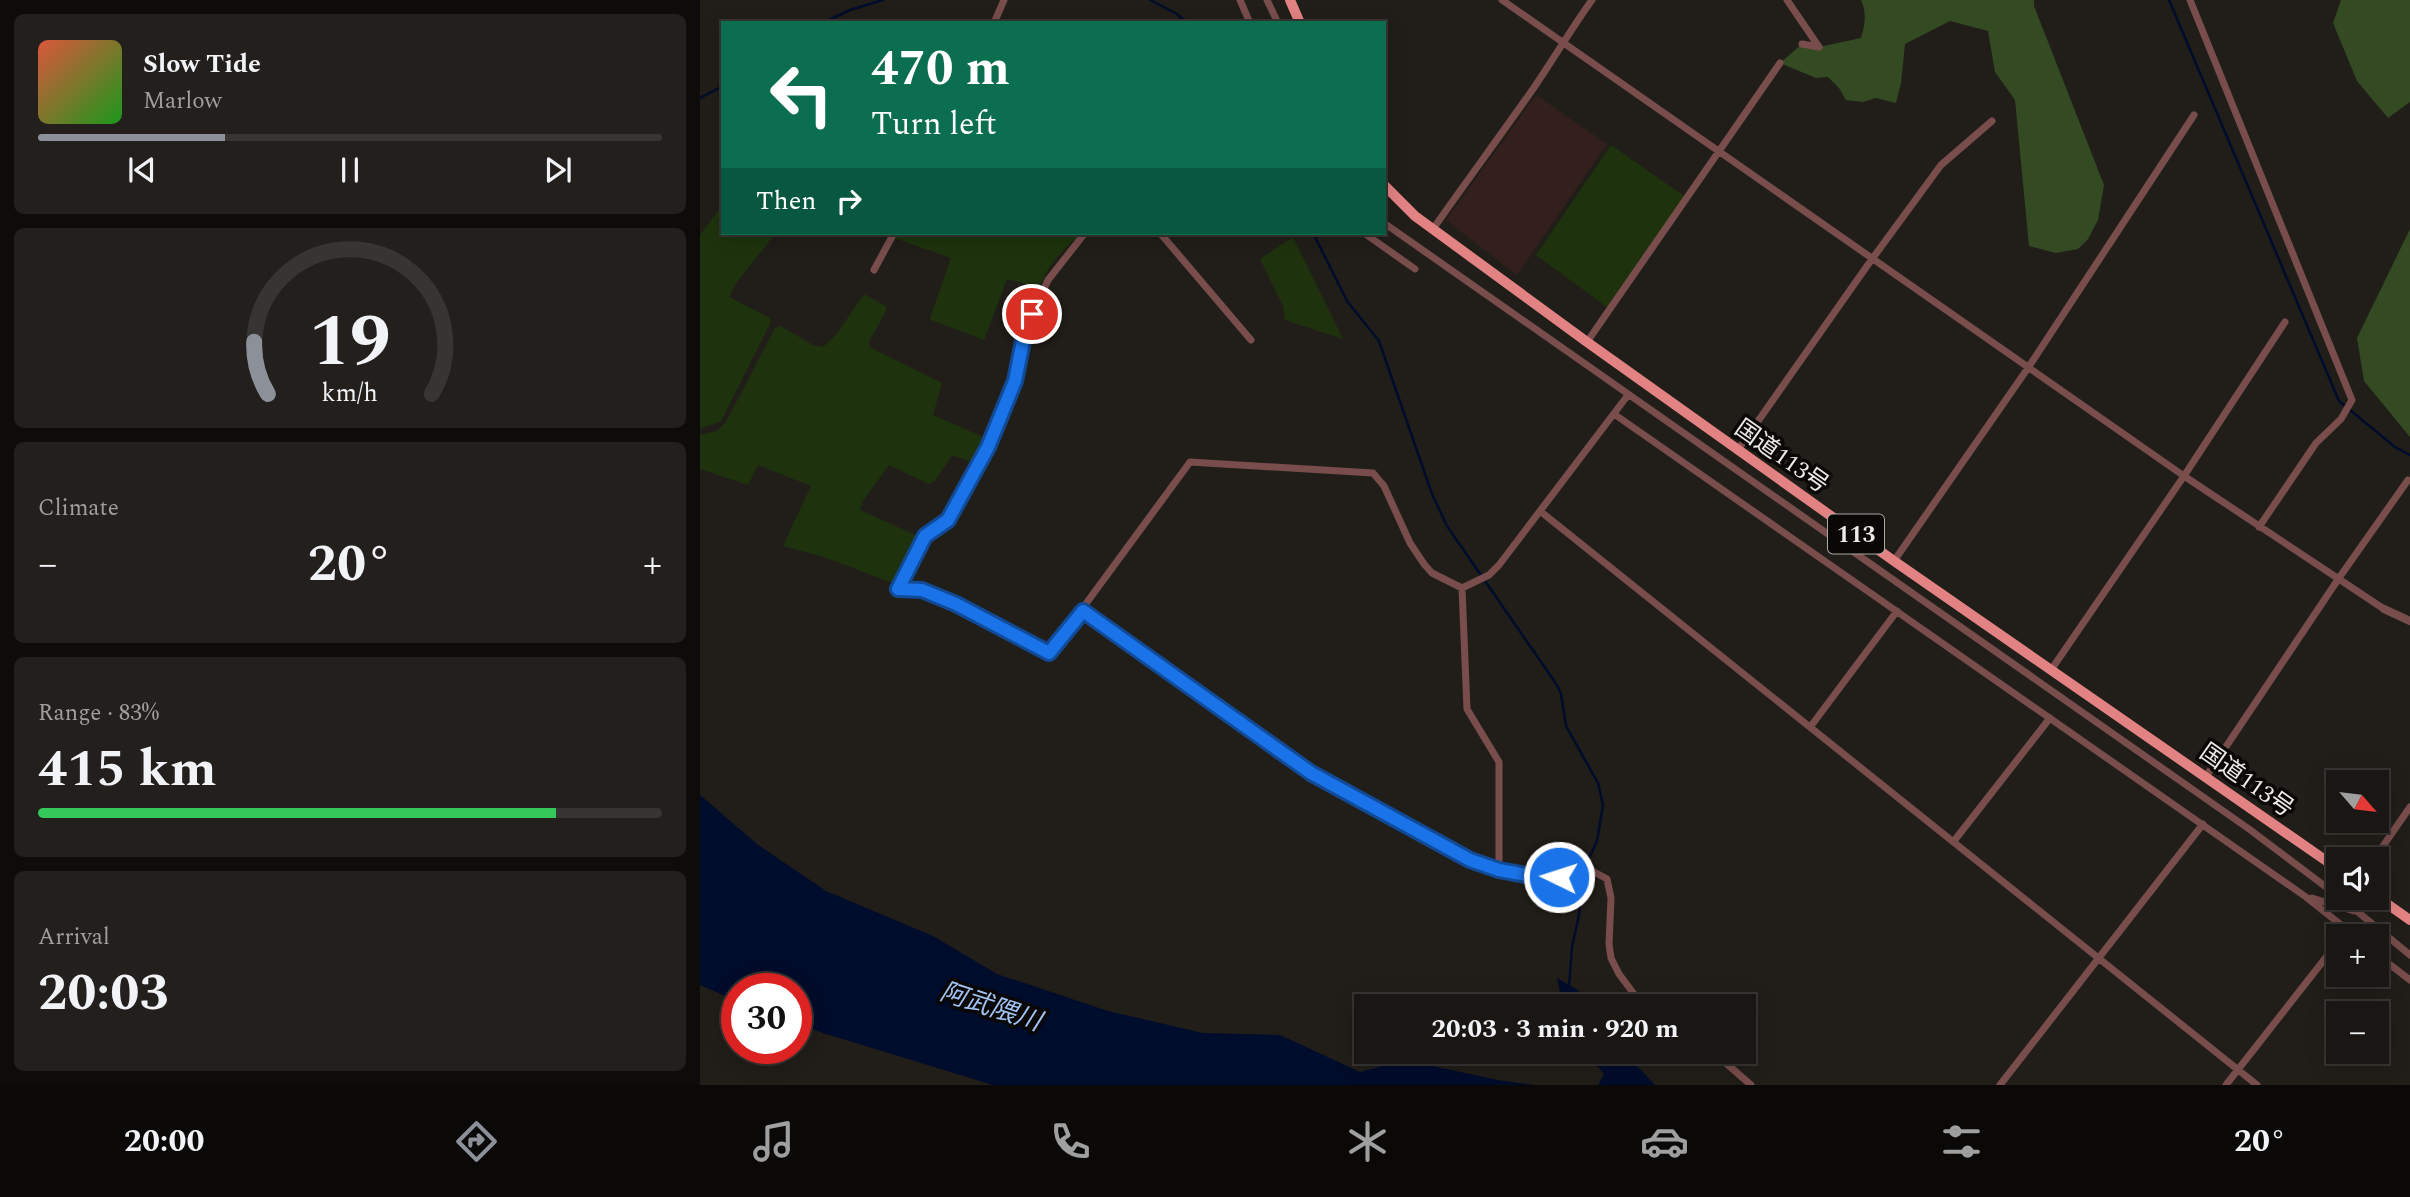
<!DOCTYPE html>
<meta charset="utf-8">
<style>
body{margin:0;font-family:Spectral,"Noto Sans JP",serif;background:#221f1c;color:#f1f3f6;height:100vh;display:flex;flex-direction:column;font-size:26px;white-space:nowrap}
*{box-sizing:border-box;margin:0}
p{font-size:23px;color:#9f9fa0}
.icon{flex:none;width:38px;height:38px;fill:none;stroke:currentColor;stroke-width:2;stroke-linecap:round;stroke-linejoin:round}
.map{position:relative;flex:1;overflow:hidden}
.details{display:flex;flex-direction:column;gap:14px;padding:14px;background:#0e0c0a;width:700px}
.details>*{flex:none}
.guide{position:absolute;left:21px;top:21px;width:665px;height:214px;border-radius:0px;box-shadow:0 4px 18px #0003,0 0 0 2px #373533;background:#0b6e4f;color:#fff;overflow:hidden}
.needle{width:46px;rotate:118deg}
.fabs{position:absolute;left:1626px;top:770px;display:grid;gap:14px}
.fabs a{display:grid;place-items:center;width:63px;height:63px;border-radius:0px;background:#191613;box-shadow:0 4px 18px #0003,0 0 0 2px #373533;font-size:35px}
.speed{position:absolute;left:21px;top:973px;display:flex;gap:14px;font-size:35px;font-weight:700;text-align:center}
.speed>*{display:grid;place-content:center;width:91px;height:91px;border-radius:50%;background:#191613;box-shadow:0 4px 18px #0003,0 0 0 2px #373533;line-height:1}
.speed .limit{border:10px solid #d22;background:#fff;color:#111}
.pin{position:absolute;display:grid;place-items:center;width:60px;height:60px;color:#fff;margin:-30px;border:4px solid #fff;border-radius:50%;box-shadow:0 2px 7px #0007}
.me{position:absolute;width:77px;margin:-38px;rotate:274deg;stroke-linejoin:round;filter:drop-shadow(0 0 5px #0008)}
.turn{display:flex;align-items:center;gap:24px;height:147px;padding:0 35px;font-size:32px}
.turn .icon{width:91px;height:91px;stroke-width:2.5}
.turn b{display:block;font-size:49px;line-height:60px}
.then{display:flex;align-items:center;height:66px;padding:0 35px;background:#0003;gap:14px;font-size:26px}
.big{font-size:52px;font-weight:700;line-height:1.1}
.details .card{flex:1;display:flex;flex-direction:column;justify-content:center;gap:10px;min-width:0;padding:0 24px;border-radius:10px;background:#221f1c}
.details .dial{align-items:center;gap:0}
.dial svg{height:182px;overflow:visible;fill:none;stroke:#373533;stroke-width:7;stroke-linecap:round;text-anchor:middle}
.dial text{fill:#f1f3f6;stroke:none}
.song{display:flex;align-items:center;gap:21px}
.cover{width:84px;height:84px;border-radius:10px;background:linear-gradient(135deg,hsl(10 70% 55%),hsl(120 70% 35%))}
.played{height:7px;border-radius:4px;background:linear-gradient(90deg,#8c9099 30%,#373533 30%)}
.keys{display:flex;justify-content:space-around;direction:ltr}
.heat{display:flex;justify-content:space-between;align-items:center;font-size:38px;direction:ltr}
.charge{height:10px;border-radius:5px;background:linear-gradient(90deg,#34c759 83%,#373533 0)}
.trip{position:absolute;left:654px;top:994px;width:402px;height:70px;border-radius:0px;background:#191613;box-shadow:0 4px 18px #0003,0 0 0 2px #373533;font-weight:700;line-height:70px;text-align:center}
.menu{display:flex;height:112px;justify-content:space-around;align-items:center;background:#0a0908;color:#9f9fa0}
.menu .icon{width:49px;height:49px}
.menu .active{color:#8c9099}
.menu b{font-size:32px;color:#f1f3f6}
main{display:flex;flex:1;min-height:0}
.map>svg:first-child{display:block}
</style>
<main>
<section class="details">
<div class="card">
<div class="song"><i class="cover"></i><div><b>Slow Tide</b><p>Marlow</p></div></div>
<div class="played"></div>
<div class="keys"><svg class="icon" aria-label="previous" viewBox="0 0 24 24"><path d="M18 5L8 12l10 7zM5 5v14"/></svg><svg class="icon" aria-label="pause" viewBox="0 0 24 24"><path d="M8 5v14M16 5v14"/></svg><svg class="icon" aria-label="next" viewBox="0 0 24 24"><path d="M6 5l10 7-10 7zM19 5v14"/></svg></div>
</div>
<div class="card dial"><svg viewBox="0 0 100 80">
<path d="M14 69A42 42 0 1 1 86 69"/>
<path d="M14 69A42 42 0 0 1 8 46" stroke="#8c9099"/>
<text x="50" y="56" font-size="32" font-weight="700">19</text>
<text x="50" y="72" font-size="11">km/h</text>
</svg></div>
<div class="card"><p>Climate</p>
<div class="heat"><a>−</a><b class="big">20°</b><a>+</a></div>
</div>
<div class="card"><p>Range · 83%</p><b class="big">415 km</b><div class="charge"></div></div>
<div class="card"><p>Arrival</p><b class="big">20:03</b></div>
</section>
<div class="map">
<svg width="1710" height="1085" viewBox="0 0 1710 1085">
<rect width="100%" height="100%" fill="#211e19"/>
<!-- industrial -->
<path fill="#33201d" d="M836 95 907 144 817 275 746 220Z"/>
<!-- green -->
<path fill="#1e330d" d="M911 145 984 196 907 307 836 255Z
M23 204V233H76L36 283 29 297 70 318V324L21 421 0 429V235Z
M197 233H382C365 248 346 265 340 288L307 279 284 340 231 320 230 318 251 258 194 238Z
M593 237 643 339 585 320 583 306 560 259Z
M164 294 186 306V311L169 342 171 348 242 383 233 415 288 439 277 464 252 455 235 481 229 484 189 465 162 502 160 510 220 537 202 581 198 585 124 557 83 546 111 486 58 465 48 485 0 469V435L17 431 26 422 75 328 80 326 113 345 123 347 136 335Z"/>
<!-- forest -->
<path fill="#334a23" d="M1161 0H1334V6L1404 185 1398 220 1388 239 1378 249 1356 253 1329 246 1315 100 1295 72 1288 31 1250 21 1205 44 1201 83 1196 103 1176 98 1163 102 1146 100 1139 88 1128 77 1116 78 1080 63 1102 44 1119 47 1161 38C1165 26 1167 12 1161 0Z
M1641 0H1710V102L1688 118 1657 81 1633 23Z
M1710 229V437L1664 381 1657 338Z"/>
<!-- water -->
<path fill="#000c2b" d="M0 795 57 844 126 891 233 936 297 974 408 1011 503 1033 580 1035 660 1072 704 1060 798 1080 834 1085H293L123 1033 96 1023V989H37V1001L0 985Z
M857 978 878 990 889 1006H863Z
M886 1052H924L955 1085H898L904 1074Z"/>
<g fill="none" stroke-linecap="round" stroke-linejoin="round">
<!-- stream -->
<path stroke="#000c2b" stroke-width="2.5" d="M450 0 477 14 487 23
M1469 0 1639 401 1695 447 1710 455
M123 23 150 10 183 0
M0 98 23 86
M613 233 647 301 679 341 732 494 747 526 857 685 861 694 866 726 898 783 903 805 897 841 882 874 879 915 872 947 869 988"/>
<!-- minor -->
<path stroke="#784d4c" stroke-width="7" d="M540 0 550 23
M567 0 578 23
M802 0 1484 476 1684 609
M1087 0 1119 47
M1490 0 1652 400 1641 419 1616 443 1559 527
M294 23 304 0
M1102 44 1119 47
M684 223 1549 829 1638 896
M733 229C766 182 800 136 833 89 853 60 871 29 892 0
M385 233 348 280 325 331 315 381 288 448 248 520 225 536 198 589 222 590 256 604 349 654 490 462 673 473 684 486 710 543 724 564 732 573 762 588 789 575 799 565 928 395
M460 233 551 340
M664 233 715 269
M174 270 194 233
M887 342 1080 63
M914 414 1606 897 1655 936
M1037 451 1167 266 1241 165 1292 121
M840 511 1557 1085
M1194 561 1328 368 1494 115
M762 588 767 709 799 762V870
M383 611 611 773 770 860 799 870 837 877H859L880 867H885L907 879 911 898 909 944 911 958 919 974 943 1006
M1351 670 1484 476 1585 322
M1111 726 1197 611
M1505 778 1639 578 1708 480
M1254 841 1350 718
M1674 859 1710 807
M1612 898 1654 911
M1641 898 1710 955
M1676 954 1710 980
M1013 1052 1051 1085
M1300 1085 1503 824
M1526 1085 1638 942"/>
<!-- tertiary -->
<path stroke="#784d4c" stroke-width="8" d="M1684 609 1710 621"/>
<!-- trunk -->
<path stroke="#e38282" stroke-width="10" d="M590 0 600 23
M684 185 715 216 887 342 1194 561 1638 869
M1676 896 1710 920"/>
</g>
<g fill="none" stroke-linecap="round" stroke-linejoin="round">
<!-- route casing -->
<g stroke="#114b97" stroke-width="18">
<path id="route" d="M332 314 325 331 315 381 288 447 248 520 225 536 198 589 222 590 256 604 349 653 383 611 611 773 770 860 799 870 837 877H859"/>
</g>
<!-- route -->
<use href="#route" stroke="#1a73e8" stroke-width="12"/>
</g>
<g text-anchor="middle" stroke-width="7" stroke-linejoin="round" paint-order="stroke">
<!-- shield labels -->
<rect fill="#0a0806" stroke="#a9a7a4" stroke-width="2" x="1128" y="514.5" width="56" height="39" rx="5"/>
<g font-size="23" font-weight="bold" fill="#edebe7">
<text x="1156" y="542">113</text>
</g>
<!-- street labels -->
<g font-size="24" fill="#edebe7" stroke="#0a0806">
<text transform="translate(1082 456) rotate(35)" y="8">国道113号</text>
<text transform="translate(1547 780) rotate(35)" y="8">国道113号</text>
</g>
<!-- water labels -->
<g font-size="26" font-style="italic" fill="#a1c1f3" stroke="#0a0806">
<text transform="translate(291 1006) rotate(18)" y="9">阿武隈川</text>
</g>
</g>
</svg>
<div class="fabs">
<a><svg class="needle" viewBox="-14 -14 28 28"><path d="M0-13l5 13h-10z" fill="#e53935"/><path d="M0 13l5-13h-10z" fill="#9f9fa0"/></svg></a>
<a><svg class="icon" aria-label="sound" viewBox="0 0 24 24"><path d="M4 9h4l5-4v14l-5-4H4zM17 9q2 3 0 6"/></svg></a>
<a>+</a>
<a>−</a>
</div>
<div class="speed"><div class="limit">30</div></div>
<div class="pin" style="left:332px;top:314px;background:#d93025"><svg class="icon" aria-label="arrive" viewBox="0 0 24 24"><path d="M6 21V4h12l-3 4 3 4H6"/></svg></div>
<svg class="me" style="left:859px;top:877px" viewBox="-20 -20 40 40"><circle r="17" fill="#1a73e8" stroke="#fff" stroke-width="3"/><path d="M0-11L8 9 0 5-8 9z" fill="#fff"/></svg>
<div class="trip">20:03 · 3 min · 920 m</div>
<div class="guide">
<div class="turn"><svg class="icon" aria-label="left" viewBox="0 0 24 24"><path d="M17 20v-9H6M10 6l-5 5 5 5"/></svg><div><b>470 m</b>Turn left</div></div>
<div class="then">Then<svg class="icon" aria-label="right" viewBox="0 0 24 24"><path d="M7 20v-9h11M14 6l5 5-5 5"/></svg></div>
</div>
</div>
</main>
<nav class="menu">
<b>20:00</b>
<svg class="icon active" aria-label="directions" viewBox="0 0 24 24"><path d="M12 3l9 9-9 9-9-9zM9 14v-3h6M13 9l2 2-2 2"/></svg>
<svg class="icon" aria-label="music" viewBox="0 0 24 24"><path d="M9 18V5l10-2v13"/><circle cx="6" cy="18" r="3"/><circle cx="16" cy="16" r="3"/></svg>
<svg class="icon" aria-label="phone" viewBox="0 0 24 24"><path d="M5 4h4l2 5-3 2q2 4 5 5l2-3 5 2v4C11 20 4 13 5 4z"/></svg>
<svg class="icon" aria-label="climate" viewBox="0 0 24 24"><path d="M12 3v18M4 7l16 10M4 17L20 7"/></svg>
<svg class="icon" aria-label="car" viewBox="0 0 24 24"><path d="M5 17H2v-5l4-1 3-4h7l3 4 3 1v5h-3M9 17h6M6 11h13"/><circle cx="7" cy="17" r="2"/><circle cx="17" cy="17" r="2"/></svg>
<svg class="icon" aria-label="filters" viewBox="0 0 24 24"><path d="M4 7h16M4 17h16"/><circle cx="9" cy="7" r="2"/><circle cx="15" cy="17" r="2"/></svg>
<b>20°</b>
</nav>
